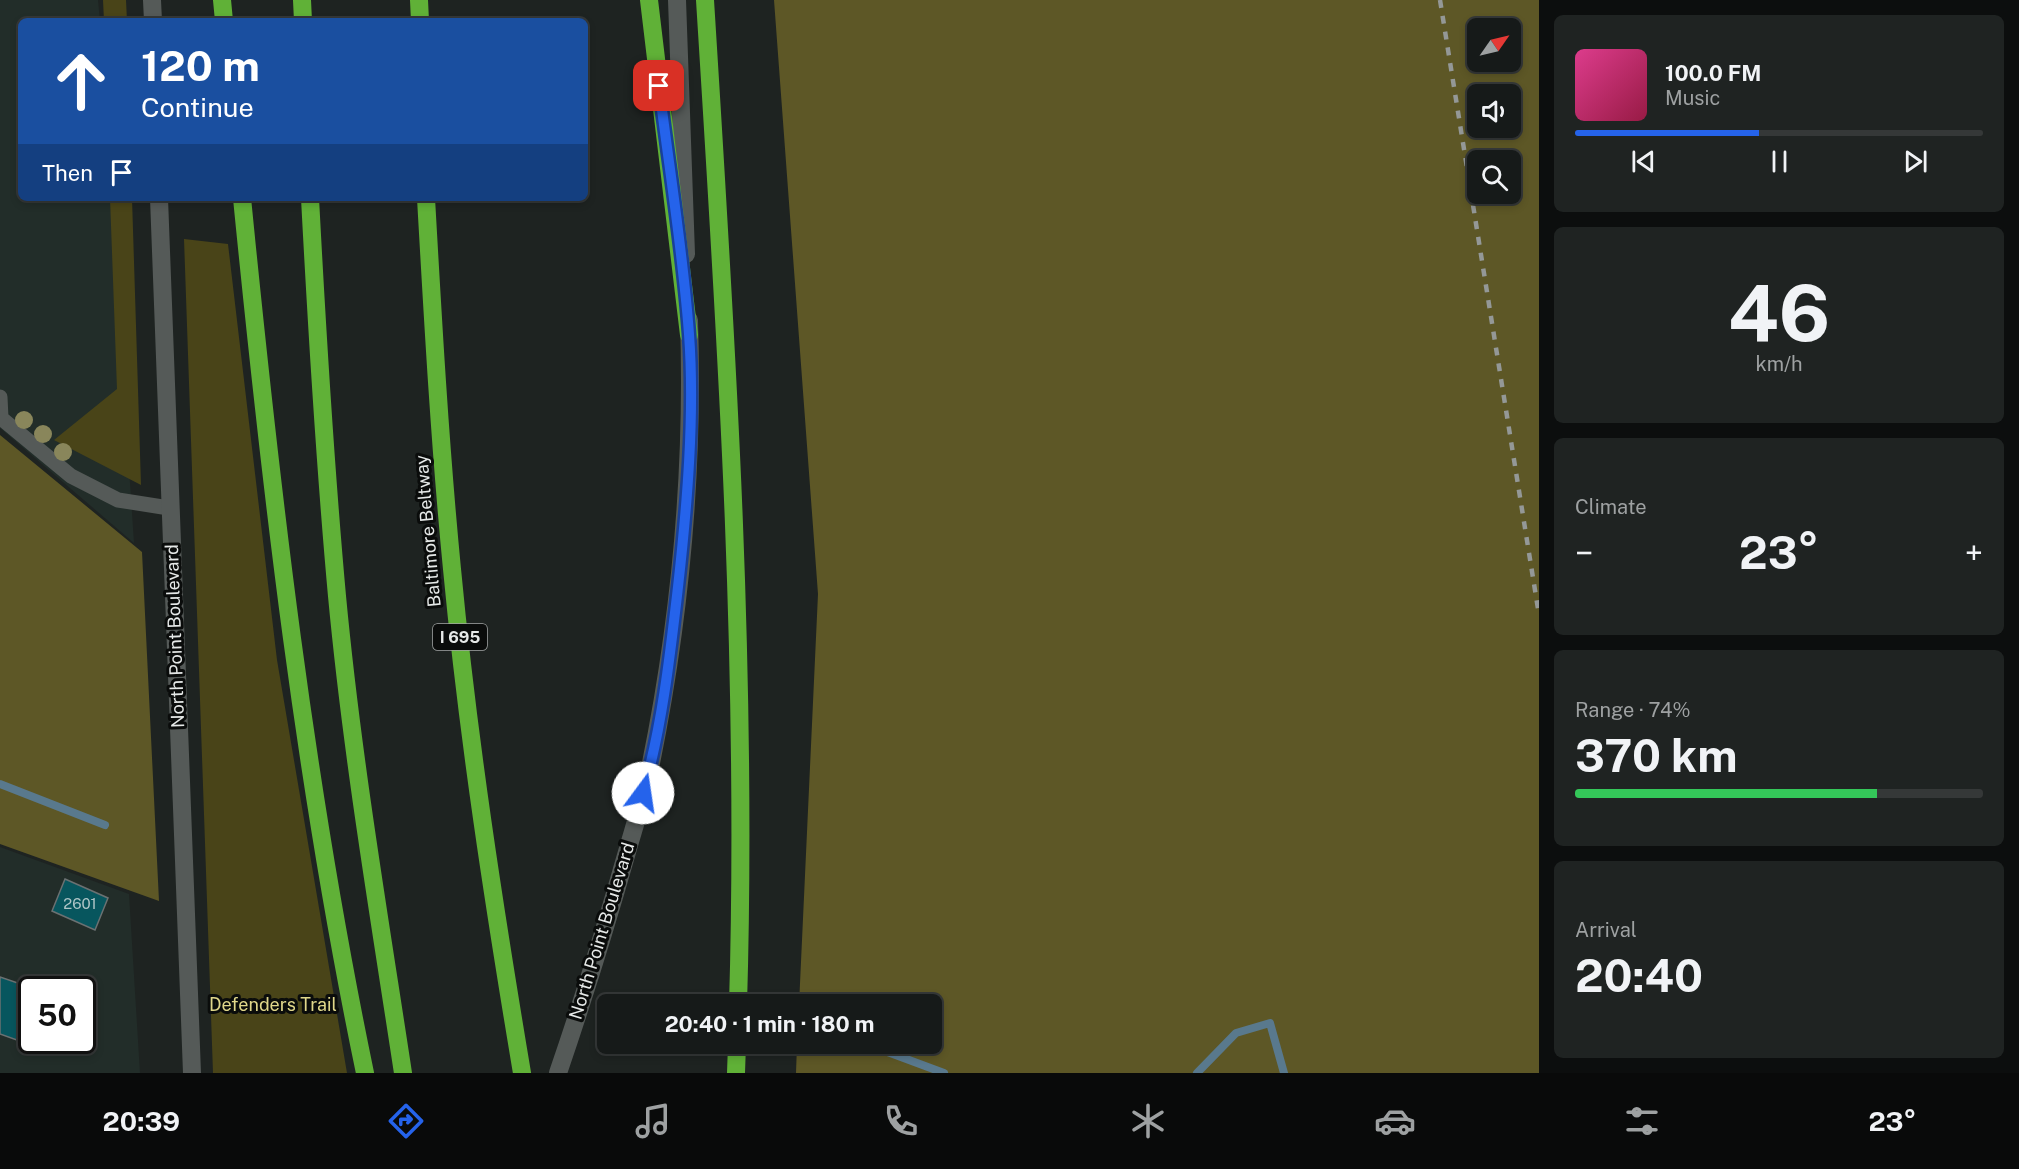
<!DOCTYPE html>
<meta charset="utf-8">
<style>
body{margin:0;font-family:"Public Sans",sans-serif;background:#1f2322;color:#f1f3f6;height:100vh;display:flex;flex-direction:column;font-size:22px;white-space:nowrap}
*{box-sizing:border-box;margin:0}
p{font-size:20px;color:#9ea1a2}
.icon{flex:none;width:33px;height:33px;fill:none;stroke:currentColor;stroke-width:2;stroke-linecap:round;stroke-linejoin:round}
.map{position:relative;flex:1;overflow:hidden}
.sheet{display:flex;flex-direction:column;gap:15px;padding:15px;background:#0c0e0e;width:480px}
.sheet>*{flex:none}
.hud{position:absolute;left:18px;top:18px;width:570px;height:183px;border-radius:9px;box-shadow:0 3px 9px #0003,0 0 0 2px #353838;background:#1a4fa0;color:#fff;overflow:hidden}
.needle{width:39px;rotate:56deg}
.buttons{position:absolute;left:1467px;top:18px;display:grid;gap:12px}
.buttons a{display:grid;place-items:center;width:54px;height:54px;border-radius:9px;background:#161a19;box-shadow:0 3px 9px #0003,0 0 0 2px #353838;font-size:30px}
.speed{position:absolute;left:18px;top:976px;display:flex;gap:12px;font-size:30px;font-weight:700;text-align:center}
.speed>*{display:grid;place-content:center;width:78px;height:78px;border-radius:50%;background:#161a19;box-shadow:0 3px 9px #0003,0 0 0 2px #353838;line-height:1}
.speed .limit{border:3px solid #111;border-radius:9px;background:#fff;color:#111}
.pin{position:absolute;display:grid;place-items:center;width:51px;height:51px;color:#fff;margin:-26px;border-radius:12px;box-shadow:0 3px 9px #0006}
.me{position:absolute;width:66px;margin:-33px;rotate:14deg;stroke-linejoin:round;filter:drop-shadow(0 0 4px #0008)}
.turn{display:flex;align-items:center;gap:21px;height:126px;padding:0 24px;font-size:27px}
.turn .icon{width:78px;height:78px;stroke-width:2.5}
.turn b{display:block;font-size:42px;line-height:51px}
.then{display:flex;align-items:center;height:57px;padding:0 24px;background:#0003;gap:12px;font-size:22px}
.big{font-size:45px;font-weight:700;line-height:1.1}
.sheet .widget{flex:1;display:flex;flex-direction:column;justify-content:center;gap:9px;min-width:0;padding:0 21px;border-radius:9px;background:#1f2322}
.sheet .dial{align-items:center;gap:0}
.dial b{font-size:78px;line-height:1}
.song{display:flex;align-items:center;gap:18px}
.cover{width:72px;height:72px;border-radius:9px;background:linear-gradient(135deg,hsl(330 70% 55%),hsl(340 70% 35%))}
.played{height:6px;border-radius:3px;background:linear-gradient(90deg,#2563eb 45%,#353838 45%)}
.keys{display:flex;justify-content:space-around;direction:ltr}
.heat{display:flex;justify-content:space-between;align-items:center;font-size:33px;direction:ltr}
.charge{height:9px;border-radius:4px;background:linear-gradient(90deg,#34c759 74%,#353838 0)}
.trip{position:absolute;left:597px;top:994px;width:345px;height:60px;border-radius:9px;background:#161a19;box-shadow:0 3px 9px #0003,0 0 0 2px #353838;font-weight:700;line-height:60px;text-align:center}
.menu{display:flex;height:96px;justify-content:space-around;align-items:center;background:#090a0a;color:#9ea1a2}
.menu .icon{width:42px;height:42px}
.menu .active{color:#2563eb}
.menu b{font-size:27px;color:#f1f3f6}
main{display:flex;flex:1;min-height:0}
.map>svg:first-child{display:block}
</style>
<main>
<div class="map">
<svg width="1539" height="1073" viewBox="0 0 1539 1073">
<rect width="100%" height="100%" fill="#1e2321"/>
<!-- built -->
<path fill="#222d29" fill-rule="evenodd" d="M0 0H98L100 21H21V198H111L134 543 0 428Z
M0 847 129 894 140 1073H0ZM32 990H82V1041H32Z"/>
<!-- green -->
<path fill="#494418" d="M103 0H126L127 21H104Z
M110 198H132L141 485 54 440 117 389Z
M184 239 228 244 277 660 347 1073H213Z"/>
<!-- forest -->
<path fill="#5d5726" fill-rule="evenodd" d="M774 0H1539V1073H796L797 1044H932V1005H799L818 594ZM1478 28H1510V62H1478ZM1478 94H1510V128H1478ZM1478 160H1510V194H1478Z
M0 435 142 552 159 901 0 844Z"/>
<g fill="none" stroke-linecap="round" stroke-linejoin="round">
<!-- stream -->
<path stroke="#59798d" stroke-width="8" d="M0 784 105 825
M866 1044 944 1073
M1197 1073 1236 1033 1270 1023 1284 1073"/>
</g>
<!-- building -->
<path fill="#07565e" stroke="#6b7172" stroke-width="1.5" d="M65 879 108 898 95 930 52 911Z
M0 977 38 990H32V1041H61L56 1054 0 1034Z"/>
<g fill="none" stroke-linecap="round" stroke-linejoin="round">
<!-- lane -->
<path stroke="#555a58" stroke-width="15" d="M0 397 1 418 71 476 118 500 169 508"/>
<!-- secondary -->
<path stroke="#555a58" stroke-width="18" d="M152 0 153 21
M677 0 686 254
M159 198 192 1073
M558 1073C583 1000 606 926 627 852 635 824 644 796 650 768 680 621 694 470 689 320"/>
<!-- highway -->
<path stroke="#60b137" stroke-width="18" d="M222 0 224 21
M302 0 303 21
M419 0 420 21
M649 0 689 335
M705 0C726 335 748 670 738 1005
M242 198C271 491 305 785 365 1073
M310 198C317 331 325 464 337 596 352 756 379 915 403 1073
M426 198C433 322 440 446 452 569 468 738 494 906 522 1073
M736 1073 737 1044"/>
<!-- rail -->
<path stroke="#949897" stroke-width="4.5" stroke-dasharray="8 8" stroke-linecap="butt" d="M1440 0 1539 615"/>
</g>
<!-- trees -->
<g fill="#89865b">
<circle cx="24" cy="420" r="9"/>
<circle cx="43" cy="434" r="9"/>
<circle cx="63" cy="452" r="9"/>
</g>
<g fill="none" stroke-linecap="round" stroke-linejoin="round">
<!-- route casing -->
<g stroke="#184099" stroke-width="15">
<path id="route" d="M643 793C662 727 670 656 678 587 687 507 695 415 689 334 683 251 669 168 659 86"/>
</g>
<!-- route -->
<use href="#route" stroke="#2563eb" stroke-width="10"/>
</g>
<g text-anchor="middle" stroke-width="6" stroke-linejoin="round" paint-order="stroke">
<!-- number labels -->
<g font-size="15" fill="#aec4c6">
<text x="80" y="909">2601</text>
</g>
<!-- shield labels -->
<rect fill="#0a0c0b" stroke="#a4a7a6" stroke-width="1.5" x="433" y="624" width="54" height="26" rx="4.5"/>
<g font-size="16" font-weight="bold" fill="#e6e9e8">
<text x="460" y="643">I 695</text>
</g>
<!-- street labels -->
<g font-size="18" fill="#e6e9e8" stroke="#0a0c0b">
<text transform="translate(428 531) rotate(-95)" y="6">Baltimore Beltway</text>
<text transform="translate(175 636) rotate(-92)" y="6">North Point Boulevard</text>
<text transform="translate(602 931) rotate(-73)" y="6">North Point Boulevard</text>
</g>
<!-- park labels -->
<g font-size="18" fill="#e0d78a" stroke="#0a0c0b">
<text x="273" y="1011">Defenders Trail</text>
</g>
</g>
</svg>
<div class="buttons">
<a><svg class="needle" viewBox="-14 -14 28 28"><path d="M0-13l5 13h-10z" fill="#e53935"/><path d="M0 13l5-13h-10z" fill="#9ea1a2"/></svg></a>
<a><svg class="icon" aria-label="sound" viewBox="0 0 24 24"><path d="M4 9h4l5-4v14l-5-4H4zM17 9q2 3 0 6"/></svg></a>
<a><svg class="icon" aria-label="search" viewBox="0 0 24 24"><circle cx="10" cy="10" r="6"/><path d="M15 15l6 6"/></svg></a>
</div>
<div class="speed"><div class="limit">50</div></div>
<div class="pin" style="left:659px;top:86px;background:#d93025"><svg class="icon" aria-label="arrive" viewBox="0 0 24 24"><path d="M6 21V4h12l-3 4 3 4H6"/></svg></div>
<svg class="me" style="left:643px;top:793px" viewBox="-20 -20 40 40"><circle r="19" fill="#fff"/><path d="M0-13L10 11 0 6-10 11z" fill="#2563eb"/></svg>
<div class="trip">20:40 · 1 min · 180 m</div>
<div class="hud">
<div class="turn"><svg class="icon" aria-label="ahead" viewBox="0 0 24 24"><path d="M12 20V5M6 11l6-6 6 6"/></svg><div><b>120 m</b>Continue</div></div>
<div class="then">Then<svg class="icon" aria-label="arrive" viewBox="0 0 24 24"><path d="M6 21V4h12l-3 4 3 4H6"/></svg></div>
</div>
</div>
<section class="sheet">
<div class="widget">
<div class="song"><i class="cover"></i><div><b>100.0 FM</b><p>Music</p></div></div>
<div class="played"></div>
<div class="keys"><svg class="icon" aria-label="previous" viewBox="0 0 24 24"><path d="M18 5L8 12l10 7zM5 5v14"/></svg><svg class="icon" aria-label="pause" viewBox="0 0 24 24"><path d="M8 5v14M16 5v14"/></svg><svg class="icon" aria-label="next" viewBox="0 0 24 24"><path d="M6 5l10 7-10 7zM19 5v14"/></svg></div>
</div>
<div class="widget dial"><b>46</b><p>km/h</p></div>
<div class="widget"><p>Climate</p>
<div class="heat"><a>−</a><b class="big">23°</b><a>+</a></div>
</div>
<div class="widget"><p>Range · 74%</p><b class="big">370 km</b><div class="charge"></div></div>
<div class="widget"><p>Arrival</p><b class="big">20:40</b></div>
</section>
</main>
<nav class="menu">
<b>20:39</b>
<svg class="icon active" aria-label="directions" viewBox="0 0 24 24"><path d="M12 3l9 9-9 9-9-9zM9 14v-3h6M13 9l2 2-2 2"/></svg>
<svg class="icon" aria-label="music" viewBox="0 0 24 24"><path d="M9 18V5l10-2v13"/><circle cx="6" cy="18" r="3"/><circle cx="16" cy="16" r="3"/></svg>
<svg class="icon" aria-label="phone" viewBox="0 0 24 24"><path d="M5 4h4l2 5-3 2q2 4 5 5l2-3 5 2v4C11 20 4 13 5 4z"/></svg>
<svg class="icon" aria-label="climate" viewBox="0 0 24 24"><path d="M12 3v18M4 7l16 10M4 17L20 7"/></svg>
<svg class="icon" aria-label="car" viewBox="0 0 24 24"><path d="M5 17H2v-5l4-1 3-4h7l3 4 3 1v5h-3M9 17h6M6 11h13"/><circle cx="7" cy="17" r="2"/><circle cx="17" cy="17" r="2"/></svg>
<svg class="icon" aria-label="filters" viewBox="0 0 24 24"><path d="M4 7h16M4 17h16"/><circle cx="9" cy="7" r="2"/><circle cx="15" cy="17" r="2"/></svg>
<b>23°</b>
</nav>
